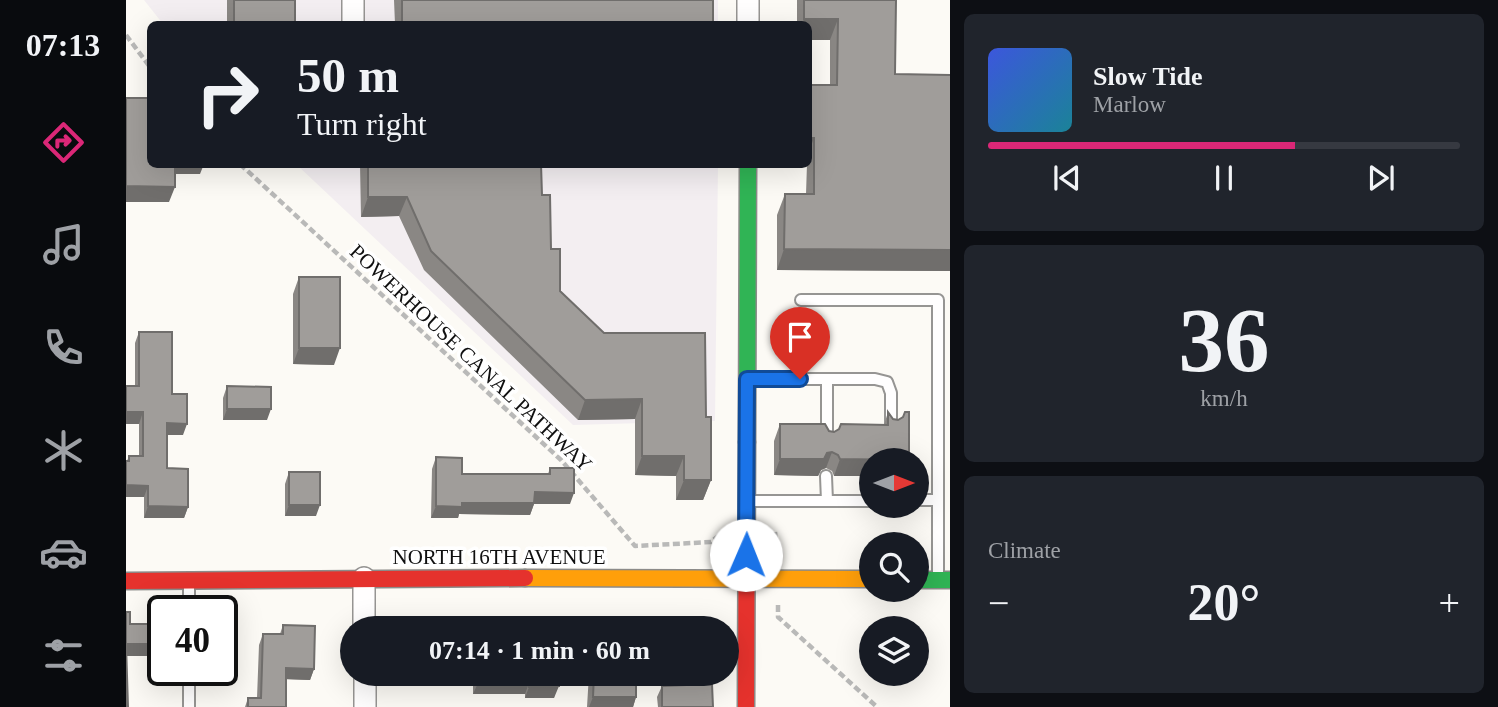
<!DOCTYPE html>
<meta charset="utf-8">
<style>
body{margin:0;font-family:"Times New Roman",serif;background:#20242c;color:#f1f3f6;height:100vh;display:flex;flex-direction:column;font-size:26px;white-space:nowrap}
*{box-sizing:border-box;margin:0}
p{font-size:23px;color:#9ea1a6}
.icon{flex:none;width:38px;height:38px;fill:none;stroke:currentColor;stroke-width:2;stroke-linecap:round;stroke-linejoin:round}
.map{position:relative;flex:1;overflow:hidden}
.panel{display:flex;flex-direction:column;gap:14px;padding:14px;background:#0d0f14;width:548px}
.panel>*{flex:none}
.guide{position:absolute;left:21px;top:21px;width:665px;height:147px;border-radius:10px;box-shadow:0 7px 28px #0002;background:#171b24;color:#f1f3f6;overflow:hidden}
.needle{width:46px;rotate:90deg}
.tools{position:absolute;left:733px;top:448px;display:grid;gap:14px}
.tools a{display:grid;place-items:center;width:70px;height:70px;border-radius:50%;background:#171b24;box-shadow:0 7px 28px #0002;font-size:35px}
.speed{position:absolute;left:21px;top:595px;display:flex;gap:14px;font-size:35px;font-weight:700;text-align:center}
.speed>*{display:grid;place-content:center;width:91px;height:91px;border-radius:50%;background:#171b24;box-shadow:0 7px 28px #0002;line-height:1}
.speed .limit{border:4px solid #111;border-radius:10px;background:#fff;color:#111}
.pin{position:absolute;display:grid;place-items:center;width:60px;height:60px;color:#fff;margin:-72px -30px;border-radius:50% 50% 50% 0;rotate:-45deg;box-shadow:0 0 7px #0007}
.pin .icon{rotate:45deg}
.me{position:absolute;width:77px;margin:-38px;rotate:1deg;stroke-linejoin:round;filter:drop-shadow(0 0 5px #0008)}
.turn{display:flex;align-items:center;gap:24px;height:147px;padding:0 35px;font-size:32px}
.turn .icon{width:91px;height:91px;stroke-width:2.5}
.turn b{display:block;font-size:49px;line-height:60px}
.big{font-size:52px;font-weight:600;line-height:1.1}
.panel .widget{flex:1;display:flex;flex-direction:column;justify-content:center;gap:10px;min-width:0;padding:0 24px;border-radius:10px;background:#20242c}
.panel .dial{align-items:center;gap:0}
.dial b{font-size:91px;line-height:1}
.song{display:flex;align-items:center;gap:21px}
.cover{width:84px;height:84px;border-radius:10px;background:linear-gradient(135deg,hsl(230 70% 55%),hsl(190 70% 35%))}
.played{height:7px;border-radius:4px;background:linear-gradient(90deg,#db2777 65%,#363941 65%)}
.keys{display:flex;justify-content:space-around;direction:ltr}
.heat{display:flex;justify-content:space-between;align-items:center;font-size:38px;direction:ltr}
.trip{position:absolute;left:214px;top:616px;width:399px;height:70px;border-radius:35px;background:#171b24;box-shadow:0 7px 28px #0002;font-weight:600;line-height:70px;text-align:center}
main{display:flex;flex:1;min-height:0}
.tabs{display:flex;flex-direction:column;width:126px;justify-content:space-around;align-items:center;background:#090b0e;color:#9ea1a6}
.tabs .icon{width:49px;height:49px}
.tabs .active{color:#db2777}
.tabs b{font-size:32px;color:#f1f3f6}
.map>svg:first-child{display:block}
</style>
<main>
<nav class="tabs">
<b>07:13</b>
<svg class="icon active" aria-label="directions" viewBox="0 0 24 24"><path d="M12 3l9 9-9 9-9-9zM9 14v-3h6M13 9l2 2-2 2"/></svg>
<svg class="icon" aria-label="music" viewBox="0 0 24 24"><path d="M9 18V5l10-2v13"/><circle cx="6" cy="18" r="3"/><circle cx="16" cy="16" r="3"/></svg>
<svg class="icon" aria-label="phone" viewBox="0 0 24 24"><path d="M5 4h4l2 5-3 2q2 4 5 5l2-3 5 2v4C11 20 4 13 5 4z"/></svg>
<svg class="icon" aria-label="climate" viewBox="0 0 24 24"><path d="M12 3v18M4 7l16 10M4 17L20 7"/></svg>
<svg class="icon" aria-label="car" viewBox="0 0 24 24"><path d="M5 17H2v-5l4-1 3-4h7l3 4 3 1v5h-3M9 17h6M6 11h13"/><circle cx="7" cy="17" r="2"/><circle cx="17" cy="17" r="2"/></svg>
<svg class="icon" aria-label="filters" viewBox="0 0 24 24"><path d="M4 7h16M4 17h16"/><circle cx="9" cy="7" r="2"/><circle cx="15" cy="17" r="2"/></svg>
</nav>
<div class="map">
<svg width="825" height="707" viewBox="0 0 825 707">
<rect width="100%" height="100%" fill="#fcfaf5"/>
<!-- industrial -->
<path fill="#f3eef1" d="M18 0H592V24H37Z
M171 165H592L589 421 447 425Z"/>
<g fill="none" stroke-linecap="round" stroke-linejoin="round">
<!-- lane casing -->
<g stroke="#969593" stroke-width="14">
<path id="lane" d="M675 300H812V500
M624 379H749L761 382 765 393V429
M701 379V439
M700 476 701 501
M791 500H812V578
M624 501H746
M63 583V611
M63 670V707"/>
</g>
<!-- street casing -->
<g stroke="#969593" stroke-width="24">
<path id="street" d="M227 24V0
M622 24V0
M238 578V628
M239 674V707"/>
</g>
<!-- fast casing -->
<g stroke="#8c8b89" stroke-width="19">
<path id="fast" d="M621 442 622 164
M791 580H825"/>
</g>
<!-- slow casing -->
<g stroke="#8c8b89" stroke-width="19">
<path id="slow" d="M399 578 746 579"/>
</g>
<!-- jam casing -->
<g stroke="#8c8b89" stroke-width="19">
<path id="jam" d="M0 581 399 578
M620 707 621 442"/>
</g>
<!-- path -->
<path stroke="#b9b9b8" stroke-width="4.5" stroke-dasharray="7 3.5" stroke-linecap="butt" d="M0 35 24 67
M114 164 435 460 509 546 585 542 596 533
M649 532 651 551
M652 605V617L751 707"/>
<!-- lane -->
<use href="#lane" stroke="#fffefe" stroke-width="10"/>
<!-- street -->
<use href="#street" stroke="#fffefe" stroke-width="21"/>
<!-- fast -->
<use href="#fast" stroke="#30b455" stroke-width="16"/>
<!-- slow -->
<use href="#slow" stroke="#ff9f0a" stroke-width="16"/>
<!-- jam -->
<use href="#jam" stroke="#e5322d" stroke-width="16"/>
</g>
<!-- wall -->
<path fill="#8a8784" d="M101 0H169V24H101Z
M268 0H587V24H269Z
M671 0H770L769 74 825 75V271L651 270V215L659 194H680L681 164H682V85H704V40H682V24H671Z
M234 164H415L416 195 425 249 434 291 478 333 580 417 585 480 577 500H550V476L509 475V419L452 420 298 270 273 216 235 217Z
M173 277 208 365 167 364V294Z
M13 332 46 394 57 435H41V468L62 507 58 518H18V497H0V461H1L3 456H13V424H0V386H9V343Z
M101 386 141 420H97V398Z
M762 412 767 419 772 420 783 412 746 460V476H708L706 471 700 468 695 470 692 476 648 475V441L654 424 708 432 758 425Z
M310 457 336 474H422L424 468 444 504H408L404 515 333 514 332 518H305L306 469Z
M163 472 190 516H159V484Z
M157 625 188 669 184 680 160 679V707H119L122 698H131L133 645 137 634H154Z
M294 674H432L428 698H399V694H347V686H294Z
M463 674H510V697L507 707H461Z
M536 686 587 707H532L531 697Z"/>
<!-- shaded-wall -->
<path fill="#706e6c" d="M678 19H712L704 40H682V24H676Z
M682 138H688L682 154Z
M47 164H78L74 174H44Z
M0 186 49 187 43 202H0Z
M242 197H281L273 216 235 217Z
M658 249 825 250V271L651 270Z
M173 348H214L208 365 167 364Z
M516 399 509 419 452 420 459 400Z
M101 409H145L141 420H97Z
M0 412H17L13 424H0Z
M41 423 61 424 57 435H37Z
M706 452 700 468 695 470 692 476 648 475 654 459 701 453Z
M516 456H558L550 476 509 475Z
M714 459 763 460H746V476H708Z
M558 480H585L577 500H550Z
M0 485 22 486 18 497H0Z
M409 492 448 493 444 504H408L404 515 333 514 332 518H305L310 506Z
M163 505H194L190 516H159Z
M22 506 62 507 58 518H18Z
M0 644H28L24 656H0Z
M160 668 188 669 184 680 156 679Z
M72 670H96L95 673H71Z
M299 675H351L347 686H294Z
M352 683H403L399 694H347Z
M433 686 428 698H399L403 687Z
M467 697H510L507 707H463Z"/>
<!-- building -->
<path fill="#a09d9a" stroke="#706e6c" stroke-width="2" d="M108 0H169V24H108Z
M276 0H587V24H276Z
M678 0H770L769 74 825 75V250L658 249 659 194H688V138H682V85H711L712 19H678Z
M0 98H23L24 164H49V187L0 186Z
M242 164H415L416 195H424L425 249H434V291L478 333H579L580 417H585V480H558V456H516V399L459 400 305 251 281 197H242Z
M173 277H214V348H173Z
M13 332H46V394H61V424L41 423V468L62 469V507L22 506V486L0 485V461H3V456H17V412H0V386H13Z
M101 386 145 387V409H101Z
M762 412 767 419 772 420 777 417 779 412H783V460L714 459 712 455 706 452 701 453 698 459H654V424H699L703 431 708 432 713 429 715 424 762 425Z
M310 457 336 458V474H424V468H448V493L409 492 408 503H336V507L310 506Z
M163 472H194V505H163Z
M0 612H4V624H28V644H0L2 707H0Z
M96 623H99V661H96Z
M157 625 189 626 188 669 160 668V707H122V698H135L137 634H157Z
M299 674H432L433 686 403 687V683H352L351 675Z
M468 674H510V697H467Z
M586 684 587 707H536V686Z"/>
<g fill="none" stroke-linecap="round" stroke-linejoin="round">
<!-- route casing -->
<g stroke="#114b97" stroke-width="18">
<path id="route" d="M620 555 621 379H674"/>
</g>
<!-- route -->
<use href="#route" stroke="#1a73e8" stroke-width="12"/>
</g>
<g text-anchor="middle" stroke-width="7" stroke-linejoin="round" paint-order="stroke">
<!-- street labels -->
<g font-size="21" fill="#0f0f0f" stroke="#fff">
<text transform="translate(345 358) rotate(43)" y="7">POWERHOUSE CANAL PATHWAY</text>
<text x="373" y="564">NORTH 16TH AVENUE</text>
</g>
</g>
</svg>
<div class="tools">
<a><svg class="needle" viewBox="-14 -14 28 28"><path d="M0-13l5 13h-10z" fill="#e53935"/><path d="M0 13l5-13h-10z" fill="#9ea1a6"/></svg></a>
<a><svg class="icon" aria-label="search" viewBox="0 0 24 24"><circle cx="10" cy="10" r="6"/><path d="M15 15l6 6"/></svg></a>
<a><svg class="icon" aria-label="layers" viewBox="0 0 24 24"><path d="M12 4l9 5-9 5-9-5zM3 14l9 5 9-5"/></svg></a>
</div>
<div class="speed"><div class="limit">40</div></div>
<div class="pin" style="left:674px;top:379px;background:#d93025"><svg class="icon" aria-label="arrive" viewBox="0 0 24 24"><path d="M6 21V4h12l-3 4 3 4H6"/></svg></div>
<svg class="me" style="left:620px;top:555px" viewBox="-20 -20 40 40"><circle r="19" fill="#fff"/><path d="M0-13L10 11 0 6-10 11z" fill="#1a73e8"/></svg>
<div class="trip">07:14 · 1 min · 60 m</div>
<div class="guide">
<div class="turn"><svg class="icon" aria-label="right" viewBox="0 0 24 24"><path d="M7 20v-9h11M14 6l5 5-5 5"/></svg><div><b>50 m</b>Turn right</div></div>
</div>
</div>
<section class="panel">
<div class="widget">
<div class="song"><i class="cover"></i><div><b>Slow Tide</b><p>Marlow</p></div></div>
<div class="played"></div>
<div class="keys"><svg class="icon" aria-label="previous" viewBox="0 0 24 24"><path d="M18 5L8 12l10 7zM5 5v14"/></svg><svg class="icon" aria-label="pause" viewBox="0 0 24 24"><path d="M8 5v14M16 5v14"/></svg><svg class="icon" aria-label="next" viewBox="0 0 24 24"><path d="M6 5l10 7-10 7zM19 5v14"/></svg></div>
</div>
<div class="widget dial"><b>36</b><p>km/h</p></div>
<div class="widget"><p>Climate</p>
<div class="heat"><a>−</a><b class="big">20°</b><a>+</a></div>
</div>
</section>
</main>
